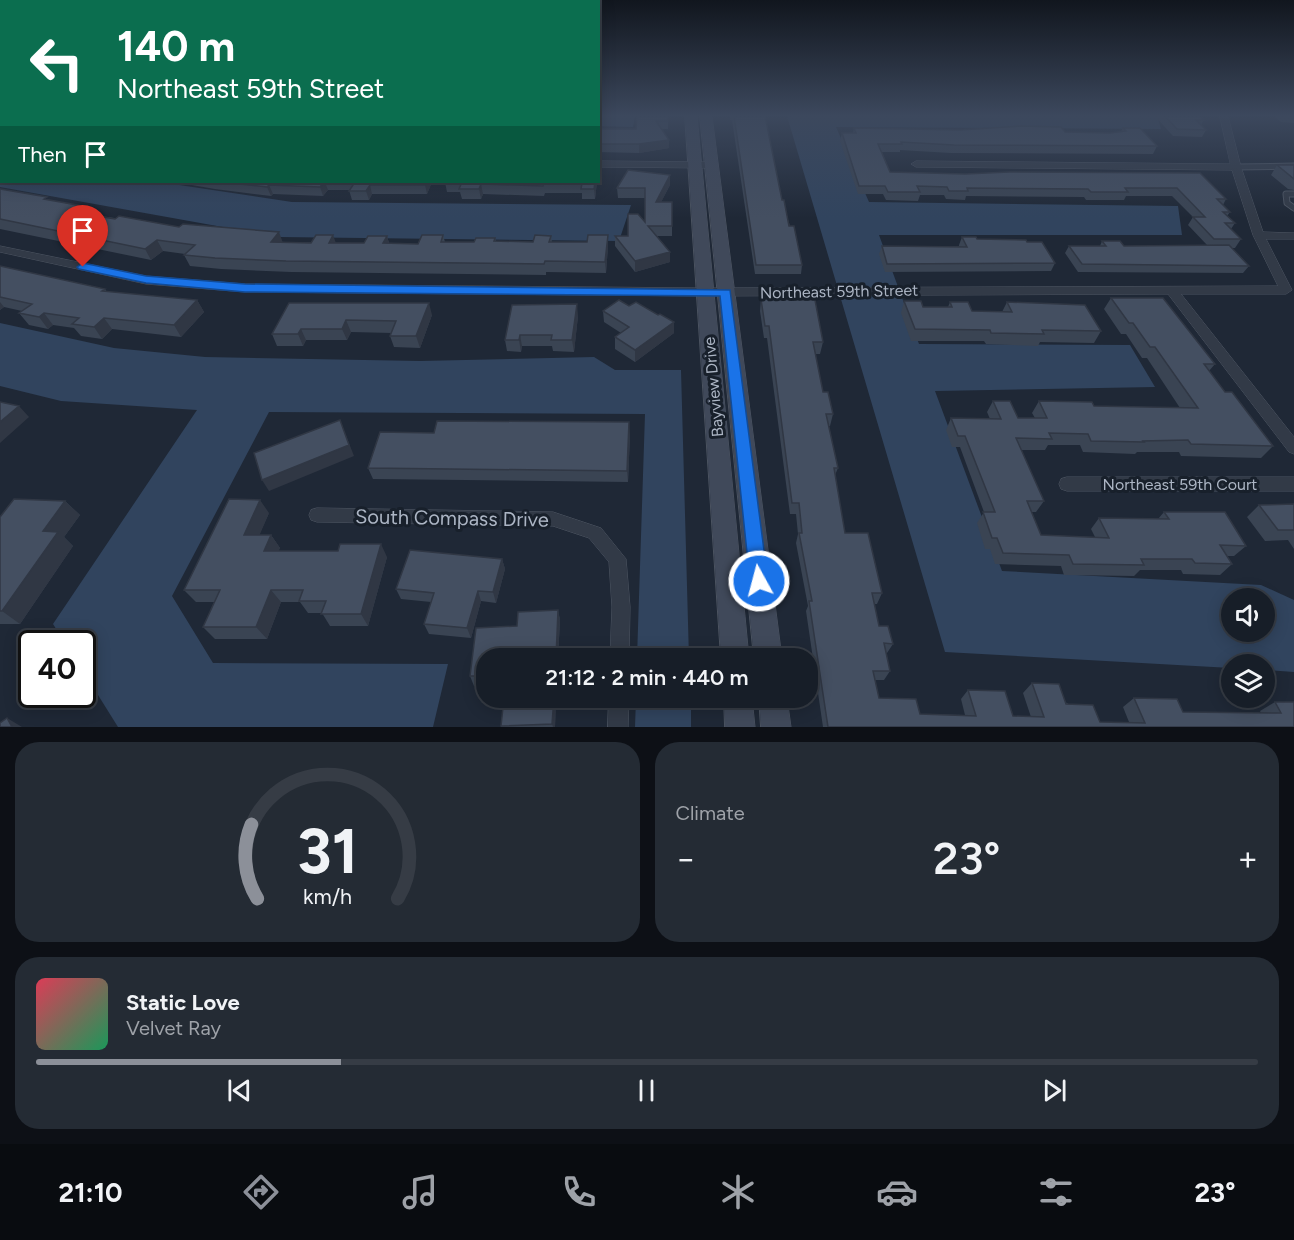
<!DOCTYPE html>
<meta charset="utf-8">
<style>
body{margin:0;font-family:Figtree,sans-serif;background:#242b34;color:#f1f3f6;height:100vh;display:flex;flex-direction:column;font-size:22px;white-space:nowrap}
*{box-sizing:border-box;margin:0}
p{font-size:20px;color:#9ea2a8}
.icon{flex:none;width:33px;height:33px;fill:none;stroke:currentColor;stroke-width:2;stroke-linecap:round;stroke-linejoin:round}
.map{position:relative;height:727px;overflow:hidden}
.drawer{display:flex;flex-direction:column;gap:15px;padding:15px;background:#0d1016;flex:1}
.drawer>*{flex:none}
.guide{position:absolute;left:0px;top:0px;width:600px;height:183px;box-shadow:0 3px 15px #0003,0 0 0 2px #363c45;background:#0b6e4f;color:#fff;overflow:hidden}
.controls{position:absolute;left:1221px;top:588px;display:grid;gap:12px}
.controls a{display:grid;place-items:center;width:54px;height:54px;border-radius:50%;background:#171e28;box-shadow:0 3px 15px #0003,0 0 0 2px #363c45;font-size:30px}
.speed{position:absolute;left:18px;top:630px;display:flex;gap:12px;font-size:30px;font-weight:700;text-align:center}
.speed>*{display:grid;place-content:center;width:78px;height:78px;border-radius:50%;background:#171e28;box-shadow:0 3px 15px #0003,0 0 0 2px #363c45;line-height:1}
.speed .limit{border:3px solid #111;border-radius:9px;background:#fff;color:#111}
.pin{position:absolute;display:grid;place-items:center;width:51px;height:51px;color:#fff;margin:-62px -26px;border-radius:50% 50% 50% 0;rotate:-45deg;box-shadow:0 0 6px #0007}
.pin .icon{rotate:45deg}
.me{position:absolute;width:66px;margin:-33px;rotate:353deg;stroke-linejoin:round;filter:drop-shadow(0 0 4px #0008)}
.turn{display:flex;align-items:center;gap:21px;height:126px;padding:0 18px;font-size:27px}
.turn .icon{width:78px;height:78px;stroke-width:2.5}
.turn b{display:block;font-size:42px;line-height:51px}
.then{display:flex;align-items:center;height:57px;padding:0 18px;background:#0003;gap:12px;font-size:22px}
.big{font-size:45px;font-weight:600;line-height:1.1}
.drawer .widget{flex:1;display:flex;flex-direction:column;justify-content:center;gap:9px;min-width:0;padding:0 21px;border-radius:24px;background:#242b34}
.drawer .dial{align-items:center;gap:0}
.dial svg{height:156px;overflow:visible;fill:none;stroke:#363c45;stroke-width:7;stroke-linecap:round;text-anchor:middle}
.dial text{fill:#f1f3f6;stroke:none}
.song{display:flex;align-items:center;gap:18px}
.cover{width:72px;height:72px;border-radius:9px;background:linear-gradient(135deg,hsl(350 70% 55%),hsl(150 70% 35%))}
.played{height:6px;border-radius:3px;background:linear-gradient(90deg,#8c9099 25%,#363c45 25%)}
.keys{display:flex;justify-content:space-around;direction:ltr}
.heat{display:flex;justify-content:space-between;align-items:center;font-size:33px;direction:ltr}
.drawer .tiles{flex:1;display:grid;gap:15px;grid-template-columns:1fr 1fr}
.widget:last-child{grid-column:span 2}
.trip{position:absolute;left:476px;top:648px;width:342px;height:60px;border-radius:24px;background:#171e28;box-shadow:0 3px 15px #0003,0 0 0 2px #363c45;font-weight:600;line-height:60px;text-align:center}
.menu{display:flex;height:96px;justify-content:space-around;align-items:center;background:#090c10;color:#9ea2a8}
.menu .icon{width:42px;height:42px}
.menu .active{color:#8c9099}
.menu b{font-size:27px;color:#f1f3f6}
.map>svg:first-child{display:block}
</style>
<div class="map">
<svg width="1294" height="727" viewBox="0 0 1294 727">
<rect width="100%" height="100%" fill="#1f2836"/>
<!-- water -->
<path fill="#31445e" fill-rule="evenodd" d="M0 116 2 182H159L292 202 631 205 619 241 279 237 0 187Z
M599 116H635L633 127 599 126Z
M787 116H1157L1161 129 836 127 869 202 1178 206 1182 235H879L919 344 1130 345 1155 387 935 391 1002 571 1261 585 1294 600V672L1265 670 1264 664H1232L1231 668 945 652ZM1232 598H1264V632H1232Z
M0 323 114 348 205 357 420 361 594 357 615 370H681L689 658H637L645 414 269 412 172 596 213 663 448 664 433 727H118L83 671 82 644 65 643 53 624 197 410 61 401 0 386Z
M636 698H691V727H635Z"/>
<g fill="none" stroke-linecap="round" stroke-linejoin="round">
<!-- lane casing -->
<g stroke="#4d5562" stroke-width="7">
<path id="lane" d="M1236 167 1294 166
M1294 194H1286L1287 203 1294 208"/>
</g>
<!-- street casing -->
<g stroke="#4d5562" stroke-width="1">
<path id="street" d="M1220 116H1228L1241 167 1263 232 1294 233V239H1266L1292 290 1286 294H1181L1294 437V454L1289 452 1168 294 705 296 245 292 146 284 0 252V246L146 276 245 284 705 288 1278 286 1253 235 1232 170 916 167 911 164 916 161 1230 164Z
M598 161 712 162 717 165 712 168 598 167Z
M1067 477H1294V491H1067L1061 489 1059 484 1061 479Z
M317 508 553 512 601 528 626 559 630 607 629 658H610L612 607 609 562 589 538 553 526 317 522 311 520 309 515 311 510Z
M609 698H629L628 727H608Z"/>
</g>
<!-- secondary casing -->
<g stroke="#4d5562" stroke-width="1">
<path id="secondary" d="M685 116H697L749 658H721Z
M700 116H712L782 658H754Z
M724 698H752L755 727H725Z
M759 698H787L791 727H761Z"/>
</g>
<!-- lane -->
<use href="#lane" stroke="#323a47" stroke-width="5"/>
<!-- street -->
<use href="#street" fill="#323a47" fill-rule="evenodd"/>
<!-- secondary -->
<use href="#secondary" fill="#40495a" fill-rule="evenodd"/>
</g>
<!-- wall -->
<path fill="#3a4453" d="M668 116V129H662L669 148 639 153 598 152V135L636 129Z
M730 116H765L782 200 802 265 801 274H755L732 120H730Z
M1155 116H1200L1204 120 1201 125 1206 130 1202 137 1173 136Z
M1273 116H1294V123L1281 122Z
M854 128 1110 133 1121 132 1123 128 1157 146 1153 154 951 153 900 150V152H882L890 172 965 174 1200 173 1226 199 1223 205 1230 212 1227 216 1235 223 1231 229 1241 239 1235 248H1231L1249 266 1243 273 1078 272 1065 253 1069 246H1100L1102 241 1124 246 1207 245 1188 225 1193 217 1172 196H1126L1124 200H1086L1084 197 966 196 965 200 946 199 944 195H920L918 201 886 200 883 194H858L840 141 842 133H853Z
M1277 165H1294V190L1288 189 1271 175Z
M174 182H432L427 194H372L369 200H352L349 190H328L323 196 273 194 271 196 215 189Z
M445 182H597L595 199H582V193H545L544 196 483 194 481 199H462L460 192H447Z
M670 185 661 202 672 226V236H657L670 252V262L635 272 615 246V236H628L645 222V198H618L617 188Z
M0 189 49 200 88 207 94 215 283 242 364 243 387 236 389 243 418 244 443 235 445 242H474L495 238 496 241 533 242 551 236 552 242H587L608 235V246L606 273 546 272V275L291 272 221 269 190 266 184 255 185 254 163 251 151 260 0 229Z
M962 237 977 239 1027 242 1055 263 1051 271 885 272 879 254 882 246H959V245Z
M0 266 105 289 107 292 197 300 204 312 181 337 112 329 102 339 81 336 74 328 53 325 48 329 29 325 19 313 22 311 4 307 0 310Z
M1111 298 1215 364 1209 371 1225 392 1273 446 1261 458 1181 456 1179 452H1137L1135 454 1083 452 1080 445H1048L1045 450H1021L1044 501 1036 512H1031L1041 535 1095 537 1091 529 1099 518 1158 519 1164 512 1246 546 1234 556H1227L1232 564 1220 575 1183 574 1181 570H1140L1134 576 1064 575 1061 566 995 564 990 549H985L977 523 984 512 960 447H952L946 430 951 418 990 419 987 412 993 401 1018 418H1035L1032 413 1039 401 1094 406 1180 408 1147 358H1142L1126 334H1121L1104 309Z
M761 299 823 342 820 354H815L823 392 833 414 830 426H829L838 468 835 475 845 533 882 593 877 604H874L879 626 893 644 887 653H886L890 671 884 680H875L879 698 920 714 965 715 961 699 968 690 1013 716 1031 717 1023 693 1032 683 1100 722H1129L1123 707 1134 698 1183 712 1261 713 1260 711 1275 702 1294 727H823L806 611 808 606 796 543 798 534 796 514H790L767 338H764L760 311Z
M904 301 923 307H948L950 302 972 311 1002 312 1007 302 1101 331 1094 343 1040 342 1038 346 986 344 984 341H911L901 313Z
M289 303 432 315 420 348 394 347 390 336 392 333 351 332 347 340H306L303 346H277L272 334Z
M603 311 658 315 674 322V333L635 362 615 349V337L621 333 604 322Z
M578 316 574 352 553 351 552 346H522L521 352 507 351 505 340Z
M434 433 630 434 628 482 373 479 368 468Z
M65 501 80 515 64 537 73 546 20 624H0V517Z
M1294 504V549L1288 540 1265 541 1247 517 1259 505Z
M269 513 259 535H271L280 548 278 551 387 557 368 626H330L322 613H308L300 602H281L267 639H215L203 627 215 602H196L184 590Z
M502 559 505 569 496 603 481 601 471 638 429 634 424 624 431 602 401 599 396 589Z
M558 610 560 620 558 658H486V685L474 686 470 676 476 628 517 626 518 612Z
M504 698H556L555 727H501Z"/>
<!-- shaded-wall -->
<path fill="#303744" d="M669 140V148L639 153V144Z
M670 175V185L656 212V202Z
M325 182 328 190 323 196 320 187Z
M426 182H432L427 194 425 185Z
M595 182H597L595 199 594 189Z
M481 184 483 194 481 199 479 189Z
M269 185 273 194 271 196 267 187Z
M370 185 372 194 369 200 366 191Z
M88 207 95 218 80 213Z
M279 232 283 243 271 242Z
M333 235 337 246 329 243Z
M608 235V246L606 273 605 262Z
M387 236 390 247 383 243Z
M157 240 163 251 151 260 145 249Z
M670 252V262L635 272V261Z
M197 300 204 312 181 337 174 325Z
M0 302 4 307 0 310Z
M429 303 432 315 420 348 416 336Z
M577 304 578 316 574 352 572 340Z
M44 313 53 325 48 329 39 317Z
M104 318 112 329 102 339 94 327Z
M346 320 351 332 347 340 342 329Z
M674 322V333L635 362V350Z
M301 329 306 340 303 346 298 334Z
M520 335 522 346 521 352 519 340Z
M19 406 29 417 0 443V422Z
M340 420 354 456 269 491 262 480Z
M629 422 630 434 628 482 627 471Z
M260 500 269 513 254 548 244 535Z
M65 501 80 515 64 537 73 546 20 624 2 611 43 531Z
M271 535 280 548 273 564 264 551Z
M381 544 387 557 368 626 361 614Z
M502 559 505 569 496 603 493 592Z
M271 590 281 602 267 639 256 627Z
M478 591 481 601 471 638 467 628Z
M558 610 560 620 558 658H556Z
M554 698H556L555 727H553L552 724Z
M7 718 22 727H12Z"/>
<!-- building -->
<path fill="#444f61" stroke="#303744" stroke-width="1.5" d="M637 116H668V121H656L669 140 639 144H598L600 129H636Z
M734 116H765L782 200H784L789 226H794L802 265H756Z
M1165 116H1200L1204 120H1196L1206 130 1177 129Z
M1021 126 1061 127 1065 132 1110 133 1126 131 1123 128H1140L1157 146 954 145 901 142 902 144H878L890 172 965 174 1009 172 1200 173 1226 199H1217L1230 212H1223L1235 223H1225L1241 239H1214L1193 217H1205L1177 188H1125L1128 192H1091L1088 189 967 188 968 191H949L947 187 917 186 920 192H888L885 186H859L842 133H856L854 128 960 130Z
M1277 165H1294V179Z
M628 170 670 175 656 202H672V226H648L670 252 635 261 615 236H628V214H638L645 222V188H617Z
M220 182H324L320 187 269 185 267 187Z
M348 182H426L425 185H370L366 191H349L355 182Z
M445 182H595L594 189H581L582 183H544L543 186 481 184 479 189H459L462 182Z
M0 189 47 197 44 199 88 207 80 213 115 219 119 216 179 227 183 224 279 232 271 242 311 243 316 235H333L329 243H364L368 236H387L383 243 418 244 422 235H443L441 242H474L476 238H495L494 241 533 242 535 235 551 236 549 242H587L588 235H608L605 262 545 261 544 264 286 261 215 258 184 255 195 245 157 240 145 249 0 219Z
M962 237H976L977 239 1026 240 1027 242H1042L1055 263 887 264 882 246 967 247Z
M1102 241H1120L1124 246 1229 245 1249 266 1082 264 1069 246H1106Z
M0 266 105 289 102 291 197 300 174 325 104 318 94 327 72 324 79 318 44 313 39 317 19 313 32 304 0 297Z
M1111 298H1163L1215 364H1204L1225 392H1232L1273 446 1191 444 1188 440 1143 441 1144 442 1091 441 1088 434 1049 433 1052 439 1016 438 1044 501H1027L1041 535 1109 538 1099 518 1169 519 1164 512H1225L1246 546 1220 545 1232 564 1195 563 1192 559H1141L1144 565 1073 564 1069 555 1003 553 997 538H992L983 512H995L965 436H958L951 418 1001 419 993 401H1010L1018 418H1047L1039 401 1092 402 1094 406 1198 408 1155 347H1150L1133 323H1129Z
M761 299 815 300 823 342H813L823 392H828L833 414H826L838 468H834L845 533H868L882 593H872L879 626H888L893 644 884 643 890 671H873L879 698 916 699 920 714 976 716 968 690 1005 691 1013 716 1044 717 1032 683 1059 684 1066 704 1093 705 1100 722 1145 723 1134 698 1177 699 1183 712 1281 713 1275 702H1294V727H828L809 601H812L799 533H802L799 503H792L769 326H765Z
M619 300 629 306 636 302 658 315 660 314 674 322 635 350 615 337 629 327 603 311Z
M904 301H921L923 307H952L950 302H968L972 311 1012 312 1007 302 1085 305 1101 331 1042 330 1044 334 991 333 990 330 915 329Z
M289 303H429L416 336H390L396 321 346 320 342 329H301L298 334H272Z
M577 304 572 340H551L552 335H520L519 340H505L512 305Z
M0 402 19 406 0 422Z
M340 420 349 445 262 480 254 453Z
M437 421 629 422 627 471 368 468 380 432 434 433Z
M14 499 65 501 43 531 58 532 2 611H0V517Z
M229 499 260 500 244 535H271L264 551H338L340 544H381L361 614H321L326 601H299L303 590H271L256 627H203L220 590H184Z
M1294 504V530H1278L1259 505Z
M410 550 502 559 493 592 478 591 467 628 424 624 434 593 396 589Z
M558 610 556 658H486V676H470L476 628 517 626 518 612Z
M504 698H554L552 724 501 726Z
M7 718 12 727H0V723Z"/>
<!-- sky -->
<linearGradient id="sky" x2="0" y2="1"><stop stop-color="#11161e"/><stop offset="0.53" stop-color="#3c485d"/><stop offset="1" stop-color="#3c485d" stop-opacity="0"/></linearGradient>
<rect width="1294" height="218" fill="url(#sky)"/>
<!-- route -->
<path fill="#1a73e8" stroke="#114b97" stroke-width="1.5" d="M83 263 146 276 245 284 730 290 768 581 765 586 759 589 753 586 750 581 720 296 245 292 146 283 79 269 77 267Z"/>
<g text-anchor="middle" stroke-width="6" stroke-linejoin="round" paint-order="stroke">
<!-- street labels -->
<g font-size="16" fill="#acb5c4" stroke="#18202b">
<text transform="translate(839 291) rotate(-1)" y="6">Northeast 59th Street</text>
<text transform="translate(713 387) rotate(-95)" y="6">Bayview Drive</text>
<text x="1180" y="490">Northeast 59th Court</text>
</g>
<!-- near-street labels -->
<g font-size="20" fill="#acb5c4" stroke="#18202b">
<text transform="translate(452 518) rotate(1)" y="7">South Compass Drive</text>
</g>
</g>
</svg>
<div class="controls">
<a><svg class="icon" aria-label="sound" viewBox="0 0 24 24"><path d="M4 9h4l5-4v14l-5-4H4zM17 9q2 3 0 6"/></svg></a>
<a><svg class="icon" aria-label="layers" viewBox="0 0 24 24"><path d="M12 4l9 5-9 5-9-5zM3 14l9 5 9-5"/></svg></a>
</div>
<div class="speed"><div class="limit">40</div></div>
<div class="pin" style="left:83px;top:267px;background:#d93025"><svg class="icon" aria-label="arrive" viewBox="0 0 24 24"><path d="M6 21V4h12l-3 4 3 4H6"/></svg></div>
<svg class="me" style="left:759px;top:581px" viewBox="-20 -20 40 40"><circle r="17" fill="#1a73e8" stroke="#fff" stroke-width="3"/><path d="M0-11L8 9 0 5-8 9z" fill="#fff"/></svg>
<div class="trip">21:12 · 2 min · 440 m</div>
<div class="guide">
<div class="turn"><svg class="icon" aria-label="left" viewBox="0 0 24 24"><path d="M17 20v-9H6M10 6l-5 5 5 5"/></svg><div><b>140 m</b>Northeast 59th Street</div></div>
<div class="then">Then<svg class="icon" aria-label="arrive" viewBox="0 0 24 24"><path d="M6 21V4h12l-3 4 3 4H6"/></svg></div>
</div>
</div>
<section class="drawer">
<div class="tiles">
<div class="widget dial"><svg viewBox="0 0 100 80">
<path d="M14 69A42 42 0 1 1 86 69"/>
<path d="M14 69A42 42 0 0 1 11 31" stroke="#8c9099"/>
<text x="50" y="56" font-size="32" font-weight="700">31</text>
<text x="50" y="72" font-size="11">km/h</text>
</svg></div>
<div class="widget"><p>Climate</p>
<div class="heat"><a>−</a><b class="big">23°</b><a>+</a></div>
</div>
<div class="widget">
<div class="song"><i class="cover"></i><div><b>Static Love</b><p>Velvet Ray</p></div></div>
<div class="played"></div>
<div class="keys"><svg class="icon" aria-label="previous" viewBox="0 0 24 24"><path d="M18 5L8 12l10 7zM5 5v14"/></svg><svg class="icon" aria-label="pause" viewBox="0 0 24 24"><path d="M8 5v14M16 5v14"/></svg><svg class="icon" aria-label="next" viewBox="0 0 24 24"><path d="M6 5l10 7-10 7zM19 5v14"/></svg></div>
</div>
</div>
</section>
<nav class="menu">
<b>21:10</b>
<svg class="icon active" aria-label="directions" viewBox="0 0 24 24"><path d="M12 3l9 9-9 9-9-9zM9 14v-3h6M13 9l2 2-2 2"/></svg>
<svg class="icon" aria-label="music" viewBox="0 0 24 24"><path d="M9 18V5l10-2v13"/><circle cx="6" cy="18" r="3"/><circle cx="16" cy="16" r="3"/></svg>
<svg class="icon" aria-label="phone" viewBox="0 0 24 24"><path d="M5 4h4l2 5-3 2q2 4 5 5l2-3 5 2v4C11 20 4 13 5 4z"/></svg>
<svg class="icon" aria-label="climate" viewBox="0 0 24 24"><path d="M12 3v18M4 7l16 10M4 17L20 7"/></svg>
<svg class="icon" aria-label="car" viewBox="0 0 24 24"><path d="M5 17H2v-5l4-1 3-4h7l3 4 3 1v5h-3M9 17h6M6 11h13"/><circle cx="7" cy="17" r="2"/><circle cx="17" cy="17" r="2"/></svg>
<svg class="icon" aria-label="filters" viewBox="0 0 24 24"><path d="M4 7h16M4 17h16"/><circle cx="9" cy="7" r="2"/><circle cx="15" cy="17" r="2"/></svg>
<b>23°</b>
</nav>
